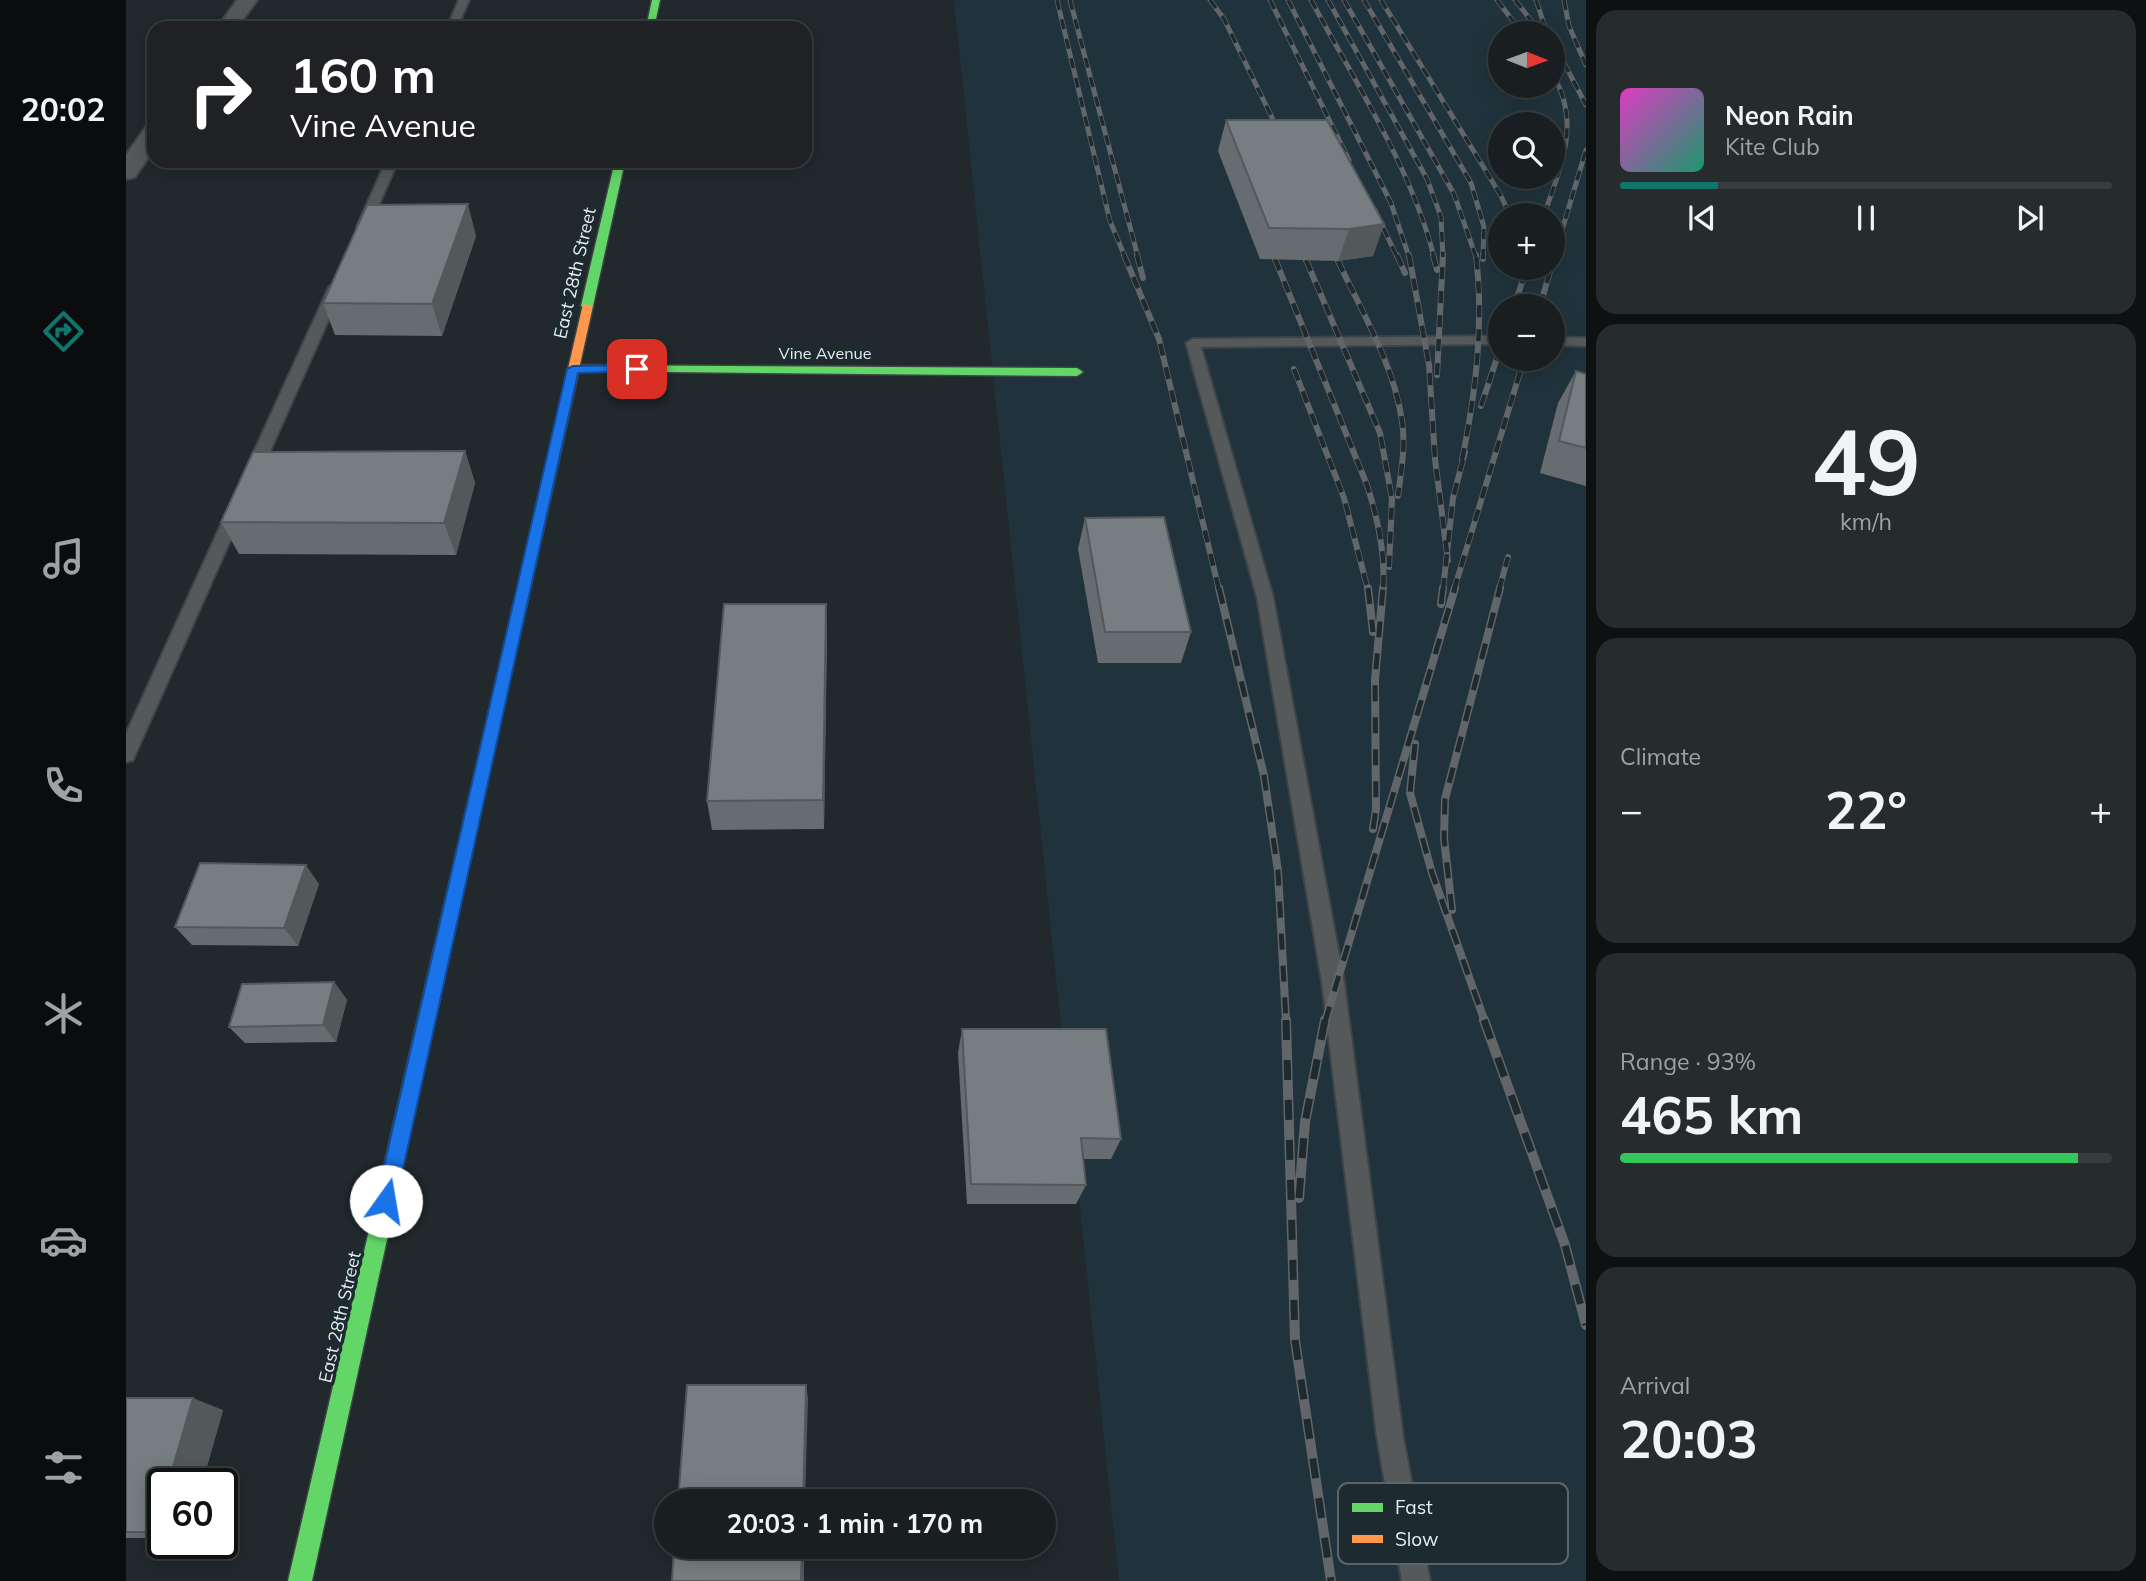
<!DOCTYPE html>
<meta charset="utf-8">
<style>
body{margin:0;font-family:Mulish,sans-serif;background:#262c2e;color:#f1f3f6;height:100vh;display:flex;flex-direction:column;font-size:26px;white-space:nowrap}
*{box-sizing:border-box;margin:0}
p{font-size:23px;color:#9fa2a5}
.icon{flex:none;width:38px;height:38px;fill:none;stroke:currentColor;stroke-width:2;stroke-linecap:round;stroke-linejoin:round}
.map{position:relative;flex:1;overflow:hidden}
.sheet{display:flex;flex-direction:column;gap:10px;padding:10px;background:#0e1112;width:560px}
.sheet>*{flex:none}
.guide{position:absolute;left:21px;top:21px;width:665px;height:147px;border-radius:21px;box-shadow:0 4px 18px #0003,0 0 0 2px #373d3f;background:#202124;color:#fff;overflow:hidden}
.needle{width:46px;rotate:91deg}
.controls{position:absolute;left:1362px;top:21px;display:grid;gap:14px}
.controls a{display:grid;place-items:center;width:77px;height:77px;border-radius:50%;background:#191f21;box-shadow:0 4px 18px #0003,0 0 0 2px #373d3f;font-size:35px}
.speed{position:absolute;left:21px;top:1468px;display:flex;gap:14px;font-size:35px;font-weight:700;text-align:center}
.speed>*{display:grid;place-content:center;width:91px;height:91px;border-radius:50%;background:#191f21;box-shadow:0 4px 18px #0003,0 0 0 2px #373d3f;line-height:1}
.speed .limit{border:4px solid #111;border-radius:10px;background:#fff;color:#111}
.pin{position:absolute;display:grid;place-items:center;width:60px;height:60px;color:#fff;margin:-30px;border-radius:14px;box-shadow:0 4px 10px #0006}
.me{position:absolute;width:77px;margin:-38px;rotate:13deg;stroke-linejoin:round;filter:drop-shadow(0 0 5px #0008)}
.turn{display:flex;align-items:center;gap:24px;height:147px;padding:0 28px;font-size:32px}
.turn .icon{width:91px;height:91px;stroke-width:2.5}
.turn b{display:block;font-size:49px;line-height:60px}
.big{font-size:52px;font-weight:700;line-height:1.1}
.sheet .widget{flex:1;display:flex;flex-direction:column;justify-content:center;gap:10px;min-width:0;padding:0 24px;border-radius:21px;background:#262c2e}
.sheet .dial{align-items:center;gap:0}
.dial b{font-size:91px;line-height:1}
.song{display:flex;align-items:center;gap:21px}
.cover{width:84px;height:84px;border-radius:10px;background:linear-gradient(135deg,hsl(310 70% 55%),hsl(160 70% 35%))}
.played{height:7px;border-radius:4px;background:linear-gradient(90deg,#0f766e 20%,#373d3f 20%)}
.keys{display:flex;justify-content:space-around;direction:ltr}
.heat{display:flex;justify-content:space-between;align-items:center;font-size:38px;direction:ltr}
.charge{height:10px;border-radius:5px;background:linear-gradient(90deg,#34c759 93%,#373d3f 0)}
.trip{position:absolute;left:528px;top:1489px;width:402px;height:70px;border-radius:35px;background:#191f21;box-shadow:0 4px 18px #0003,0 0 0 2px #373d3f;font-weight:700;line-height:70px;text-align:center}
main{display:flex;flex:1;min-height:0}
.tab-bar{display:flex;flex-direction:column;width:126px;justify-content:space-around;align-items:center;background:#0a0c0d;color:#9fa2a5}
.tab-bar .icon{width:49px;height:49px}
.tab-bar .current{color:#0f766e}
.tab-bar b{font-size:32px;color:#f1f3f6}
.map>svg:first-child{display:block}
</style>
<main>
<nav class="tab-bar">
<b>20:02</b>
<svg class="icon current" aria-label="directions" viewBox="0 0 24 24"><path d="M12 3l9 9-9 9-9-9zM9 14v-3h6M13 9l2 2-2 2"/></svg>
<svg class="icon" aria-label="music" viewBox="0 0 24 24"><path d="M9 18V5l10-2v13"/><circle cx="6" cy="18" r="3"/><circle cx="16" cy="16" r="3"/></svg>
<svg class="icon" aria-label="phone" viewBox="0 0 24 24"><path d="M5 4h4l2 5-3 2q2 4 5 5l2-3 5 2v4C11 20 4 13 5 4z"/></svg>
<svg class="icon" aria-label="climate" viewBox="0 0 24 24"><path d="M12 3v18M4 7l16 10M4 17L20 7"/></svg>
<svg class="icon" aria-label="car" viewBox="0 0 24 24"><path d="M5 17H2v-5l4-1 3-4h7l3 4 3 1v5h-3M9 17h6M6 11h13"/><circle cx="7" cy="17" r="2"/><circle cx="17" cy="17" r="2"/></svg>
<svg class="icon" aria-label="filters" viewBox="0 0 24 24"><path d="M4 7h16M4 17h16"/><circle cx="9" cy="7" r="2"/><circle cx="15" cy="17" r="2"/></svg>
</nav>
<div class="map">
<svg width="1460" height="1581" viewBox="0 0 1460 1581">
<rect width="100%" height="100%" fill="#21292c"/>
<!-- built -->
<path fill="#20333c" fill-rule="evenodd" d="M828 0H1460V1581H993ZM1374 33H1426V86H1374ZM1374 124H1426V177H1374ZM1374 215H1426V268H1374ZM1374 306H1426V359H1374Z"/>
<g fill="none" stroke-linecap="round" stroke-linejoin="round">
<!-- lane casing -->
<g stroke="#3d4447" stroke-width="4">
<path id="lane" d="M333 0H343L331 28H321Z
M260 161H272L243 227 241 230H233L231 227Z
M210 283 217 287 133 476 125 481 119 480 117 476 203 287Z
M1374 336V344L1075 347 1147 597 1218 982 1277 1437 1304 1581H1276L1251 1437 1196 982 1131 597 1060 343 1067 339Z
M1426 337 1460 338V346L1426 345Z
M111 502 119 507 9 755 7 760 0 762V734L103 507Z"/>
</g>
<!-- street casing -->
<g stroke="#3d4447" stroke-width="4">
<path id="street" d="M111 0H131L111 28H91Z
M28 125V149L9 177 0 179V155L20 127Z"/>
</g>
<!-- fast casing -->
<g stroke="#3d4447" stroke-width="3">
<path id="fast" d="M526 0H534L528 28H520Z
M489 161H499L467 306 461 309 455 306Z
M447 365 951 368 957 372 951 376 443 371V367Z
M370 705 377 711 186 1581H162L363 711Z"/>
</g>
<!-- slow casing -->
<g stroke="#3d4447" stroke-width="3">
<path id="slow" d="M457 304 467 306 377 711 370 717 363 711Z"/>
</g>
<!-- lane -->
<use href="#lane" fill="#56595a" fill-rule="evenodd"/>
<!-- street -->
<use href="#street" fill="#56595a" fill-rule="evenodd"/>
<!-- fast -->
<use href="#fast" fill="#63d668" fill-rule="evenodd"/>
<!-- slow -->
<use href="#slow" fill="#ff974d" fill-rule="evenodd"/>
<!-- rail-far3 casing -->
<g stroke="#626668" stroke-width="5">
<path id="rail-far3" d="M931 0 984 221 999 257
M944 0 1012 257
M1084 0 1098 19 1155 136
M1144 0 1223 160
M1162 0 1265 203 1283 257
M1185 0C1228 80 1286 169 1308 257
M1202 0 1301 179 1315 217 1317 257
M1218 0 1328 194 1350 257
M1238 0 1345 183 1358 227 1357 257
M1255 0 1374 194 1384 215
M1371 0 1396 33
M1389 0 1415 33
M1410 0 1421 33
M1438 0 1443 26 1460 65
M1426 47 1438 63 1460 105
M1249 210 1271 257
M1418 215C1435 165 1456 123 1426 73
M1428 257 1460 150"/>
</g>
<!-- rail-far2 casing -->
<g stroke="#626668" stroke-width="6">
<path id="rail-far2" d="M998 255 1033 339 1093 590
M1011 255 1017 278
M1271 255 1279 273
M1283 255 1303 365 1309 459 1322 561
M1307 255 1311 270
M1149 259 1241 485C1252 519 1260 554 1257 590
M1357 259V255
M1180 260 1254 433 1266 499 1263 567
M1212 261C1236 312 1268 365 1276 421 1280 446 1275 471 1272 496
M1426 265 1429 255
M1388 306 1401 268
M1414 306 1425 268
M1168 369 1218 498 1242 590
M1311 375 1317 255
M1355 406 1374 349
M1336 460C1350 391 1358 325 1350 255
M1317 590 1327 498 1339 452
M1328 590 1398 359
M1373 590 1382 557"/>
</g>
<!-- rail-far1 casing -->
<g stroke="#626668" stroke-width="8">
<path id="rail-far1" d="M1093 588 1138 776 1152 871 1160 1022
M1242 588 1247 632
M1315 604 1317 588
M1289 744 1284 793 1306 873 1359 1022
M1247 829 1250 809 1249 680 1257 588
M1326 910 1318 838 1319 799 1374 588
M1199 1022 1329 588"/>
</g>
<!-- rail casing -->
<g stroke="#626668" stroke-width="10">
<path id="rail" d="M1160 1020 1169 1340 1205 1581
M1358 1020 1439 1245 1460 1325
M1173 1198 1179 1122 1199 1020"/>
</g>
<!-- rail-far3 -->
<use href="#rail-far3" stroke="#1d2a30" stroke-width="3.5" stroke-dasharray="10" stroke-linecap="butt"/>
<!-- rail-far2 -->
<use href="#rail-far2" stroke="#1d2a30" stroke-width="4.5" stroke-dasharray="12" stroke-linecap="butt"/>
<!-- rail-far1 -->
<use href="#rail-far1" stroke="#1d2a30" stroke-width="5" stroke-dasharray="16" stroke-linecap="butt"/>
<!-- rail -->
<use href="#rail" stroke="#1d2a30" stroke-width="7" stroke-dasharray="20" stroke-linecap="butt"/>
</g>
<!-- wall -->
<path fill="#666c6f" d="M1100 120 1258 224 1247 256 1212 261 1134 259 1092 151Z
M350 236 316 336 209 335 197 303Z
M1450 371 1460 374V486L1414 473 1432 403Z
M339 451 349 483 330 555 113 554 95 522Z
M959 518 1065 632 1055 663H972L952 549Z
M700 604 701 635 698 829 586 830 581 801Z
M193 884 172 946 66 945 49 927Z
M208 982 221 1000 210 1042 119 1043 103 1027Z
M836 1029 995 1139 985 1159H957L960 1185 950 1204H841L832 1053Z
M0 1398 97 1410 76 1484H37V1538H0Z"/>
<!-- shaded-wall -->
<path fill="#53585a" d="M342 204 350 236 316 336 306 304Z
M1258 224 1247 256 1212 261 1223 229Z
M339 451 349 483 330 555 318 523Z
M700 604 701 635 698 829 697 800Z
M180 865 193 884 172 946 158 928Z
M208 982 221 1000 210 1042 197 1025Z
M680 1385 682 1398 679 1502H677Z
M67 1398 97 1410 76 1484H42Z
M37 1501V1533L28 1532Z
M676 1547H678V1581H675Z"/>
<!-- building -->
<path fill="#777e81" stroke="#53585a" stroke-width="2" d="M1100 120H1201L1258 224 1223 229 1143 228Z
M342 204 306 304 197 303 241 205Z
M1450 371 1460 374V448L1433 441Z
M339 451 318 523 95 522 127 452Z
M1038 517 1065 632H979L959 518Z
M598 604H700L697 800 581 801Z
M74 863 180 865 158 928 49 927Z
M208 982 197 1025 103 1027 116 984Z
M836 1029H980L995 1139 955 1138 960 1185 845 1184Z
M561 1385H680L677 1502H552Z
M0 1398H67L42 1484H37V1501L28 1532H0Z
M548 1547H676L675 1581H546Z"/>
<!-- route -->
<path fill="#1a73e8" stroke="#114b97" stroke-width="2" d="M511 365 516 366V371L452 373 270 1201 267 1208 260 1211 253 1208 250 1201 441 369 447 366Z"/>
<g text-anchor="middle" stroke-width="7" stroke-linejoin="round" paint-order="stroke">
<!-- far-street labels -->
<g font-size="16" fill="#e6eef3" stroke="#1d2a30">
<text x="699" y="359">Vine Avenue</text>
</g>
<!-- street labels -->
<g font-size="18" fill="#e6eef3" stroke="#1d2a30">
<text transform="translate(449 273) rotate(-77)" y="6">East 28th Street</text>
<text transform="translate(214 1317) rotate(-77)" y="6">East 28th Street</text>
</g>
</g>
<!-- legend -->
<rect x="1212" y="1483" width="230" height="81" rx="10" fill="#1d2a30" stroke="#59656a" stroke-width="2"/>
<rect x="1226" y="1503" width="31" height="9" fill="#63d668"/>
<rect x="1226" y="1535" width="31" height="8" fill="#ff974d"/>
<g font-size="19" fill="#e6eef3">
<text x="1269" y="1514">Fast</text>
<text x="1269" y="1546">Slow</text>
</g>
</svg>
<div class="controls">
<a><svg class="needle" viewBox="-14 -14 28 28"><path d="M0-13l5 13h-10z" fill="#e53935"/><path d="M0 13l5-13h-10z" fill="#9fa2a5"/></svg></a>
<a><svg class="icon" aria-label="search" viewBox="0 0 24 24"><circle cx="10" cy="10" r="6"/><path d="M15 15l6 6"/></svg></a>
<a>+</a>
<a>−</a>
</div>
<div class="speed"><div class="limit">60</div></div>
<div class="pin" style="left:511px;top:369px;background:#d93025"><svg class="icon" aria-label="arrive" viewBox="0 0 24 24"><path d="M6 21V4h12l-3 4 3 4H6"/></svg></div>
<svg class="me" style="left:260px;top:1201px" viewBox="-20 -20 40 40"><circle r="19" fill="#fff"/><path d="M0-13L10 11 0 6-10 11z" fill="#1a73e8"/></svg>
<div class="trip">20:03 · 1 min · 170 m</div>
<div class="guide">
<div class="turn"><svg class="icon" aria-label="right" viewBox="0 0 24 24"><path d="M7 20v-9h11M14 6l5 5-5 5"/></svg><div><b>160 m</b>Vine Avenue</div></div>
</div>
</div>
<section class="sheet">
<div class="widget">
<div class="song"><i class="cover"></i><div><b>Neon Rain</b><p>Kite Club</p></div></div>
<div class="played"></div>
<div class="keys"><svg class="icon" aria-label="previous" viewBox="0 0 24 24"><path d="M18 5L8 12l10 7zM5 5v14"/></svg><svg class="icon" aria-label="pause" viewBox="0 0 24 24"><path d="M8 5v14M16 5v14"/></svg><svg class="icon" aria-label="next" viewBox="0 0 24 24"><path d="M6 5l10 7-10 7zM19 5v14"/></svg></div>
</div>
<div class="widget dial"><b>49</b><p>km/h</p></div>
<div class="widget"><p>Climate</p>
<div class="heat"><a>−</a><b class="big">22°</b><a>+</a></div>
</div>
<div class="widget"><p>Range · 93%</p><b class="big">465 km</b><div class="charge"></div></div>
<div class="widget"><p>Arrival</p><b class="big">20:03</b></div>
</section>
</main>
